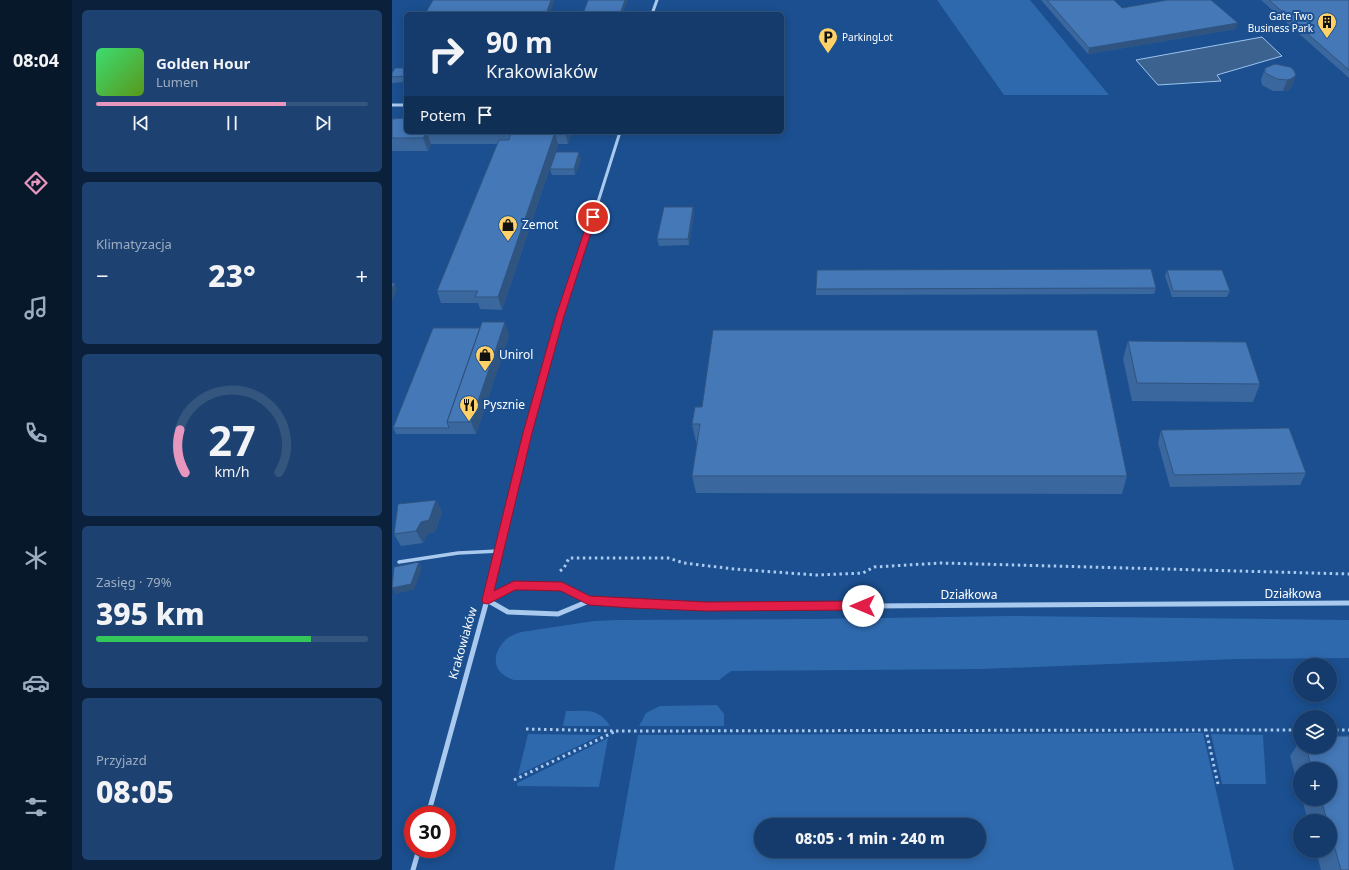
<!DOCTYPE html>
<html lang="pl">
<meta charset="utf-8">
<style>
body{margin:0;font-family:"Noto Sans",sans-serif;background:#1d4271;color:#f1f3f6;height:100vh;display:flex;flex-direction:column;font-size:15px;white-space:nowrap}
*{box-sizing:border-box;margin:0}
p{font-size:13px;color:#9dadc1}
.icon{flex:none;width:22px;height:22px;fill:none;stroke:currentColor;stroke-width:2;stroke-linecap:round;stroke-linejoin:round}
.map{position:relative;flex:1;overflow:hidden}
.panel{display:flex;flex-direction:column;gap:10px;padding:10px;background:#0b203b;width:320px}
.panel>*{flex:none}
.banner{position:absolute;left:12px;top:12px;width:380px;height:122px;border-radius:6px;box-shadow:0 2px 10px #0003,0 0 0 1px #33557e;background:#143b6b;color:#f1f3f6;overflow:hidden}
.fabs{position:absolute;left:901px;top:658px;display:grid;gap:8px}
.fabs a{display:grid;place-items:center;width:44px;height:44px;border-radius:50%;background:#143b6b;box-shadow:0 2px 10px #0003,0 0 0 1px #33557e;font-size:20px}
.speed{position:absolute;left:12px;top:806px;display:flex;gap:8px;font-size:20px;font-weight:700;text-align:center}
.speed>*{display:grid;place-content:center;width:52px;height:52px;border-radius:50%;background:#143b6b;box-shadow:0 2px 10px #0003,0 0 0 1px #33557e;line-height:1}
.speed .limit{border:6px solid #d22;background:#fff;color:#111}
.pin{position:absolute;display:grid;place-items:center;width:34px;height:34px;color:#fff;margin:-17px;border:2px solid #fff;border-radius:50%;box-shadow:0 1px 4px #0007}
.me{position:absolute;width:44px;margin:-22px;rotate:270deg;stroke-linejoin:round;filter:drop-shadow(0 0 3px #0008)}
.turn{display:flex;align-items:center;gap:14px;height:84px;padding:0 16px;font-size:18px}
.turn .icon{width:52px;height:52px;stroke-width:2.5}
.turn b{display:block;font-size:28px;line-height:34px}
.then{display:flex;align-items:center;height:38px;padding:0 16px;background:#0003;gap:8px;font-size:15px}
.big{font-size:30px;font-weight:800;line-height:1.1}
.panel .tile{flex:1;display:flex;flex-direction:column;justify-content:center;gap:6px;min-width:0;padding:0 14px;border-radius:6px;background:#1d4271}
.panel .dial{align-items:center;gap:0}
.dial svg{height:104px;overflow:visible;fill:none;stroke:#33557e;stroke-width:7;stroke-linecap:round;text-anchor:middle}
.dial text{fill:#f1f3f6;stroke:none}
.song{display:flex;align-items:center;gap:12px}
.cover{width:48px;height:48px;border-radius:6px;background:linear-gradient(135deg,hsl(140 70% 55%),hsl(90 70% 35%))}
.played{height:4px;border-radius:2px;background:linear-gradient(90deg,#e797bd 70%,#33557e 70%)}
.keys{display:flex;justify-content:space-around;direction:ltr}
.heat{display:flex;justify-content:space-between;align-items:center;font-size:22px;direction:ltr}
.charge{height:6px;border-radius:3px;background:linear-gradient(90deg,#34c759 79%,#33557e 0)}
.trip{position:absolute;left:362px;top:818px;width:232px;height:40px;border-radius:20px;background:#143b6b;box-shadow:0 2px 10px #0003,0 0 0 1px #33557e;font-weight:800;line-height:40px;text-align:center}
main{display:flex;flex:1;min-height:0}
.menu{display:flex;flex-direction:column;width:72px;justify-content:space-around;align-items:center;background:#08182b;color:#9dadc1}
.menu .icon{width:28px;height:28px}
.menu .current{color:#e797bd}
.menu b{font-size:18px;color:#f1f3f6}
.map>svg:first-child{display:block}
</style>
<main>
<nav class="menu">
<b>08:04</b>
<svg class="icon current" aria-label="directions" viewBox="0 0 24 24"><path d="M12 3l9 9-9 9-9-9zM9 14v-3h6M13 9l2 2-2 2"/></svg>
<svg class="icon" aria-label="music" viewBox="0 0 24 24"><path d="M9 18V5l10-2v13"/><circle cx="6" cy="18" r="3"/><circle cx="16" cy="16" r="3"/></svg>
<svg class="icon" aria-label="phone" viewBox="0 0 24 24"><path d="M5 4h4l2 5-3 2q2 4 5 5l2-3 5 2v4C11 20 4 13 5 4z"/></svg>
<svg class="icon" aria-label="climate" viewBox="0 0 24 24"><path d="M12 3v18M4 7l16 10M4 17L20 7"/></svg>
<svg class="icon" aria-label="car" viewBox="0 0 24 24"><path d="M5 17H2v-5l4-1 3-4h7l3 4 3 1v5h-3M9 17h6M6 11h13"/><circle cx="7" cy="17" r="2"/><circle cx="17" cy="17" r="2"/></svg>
<svg class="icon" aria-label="filters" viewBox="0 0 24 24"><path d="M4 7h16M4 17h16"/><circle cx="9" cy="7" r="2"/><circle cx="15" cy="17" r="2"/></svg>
</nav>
<section class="panel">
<div class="tile">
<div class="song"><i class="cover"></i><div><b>Golden Hour</b><p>Lumen</p></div></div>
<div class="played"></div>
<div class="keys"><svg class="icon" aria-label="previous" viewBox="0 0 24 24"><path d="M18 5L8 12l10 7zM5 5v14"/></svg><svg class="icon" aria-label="pause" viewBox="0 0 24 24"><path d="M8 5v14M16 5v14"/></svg><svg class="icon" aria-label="next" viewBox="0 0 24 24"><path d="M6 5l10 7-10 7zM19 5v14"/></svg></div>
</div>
<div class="tile"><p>Klimatyzacja</p>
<div class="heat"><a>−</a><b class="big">23°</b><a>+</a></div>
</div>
<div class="tile dial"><svg viewBox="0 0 100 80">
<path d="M14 69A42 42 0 1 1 86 69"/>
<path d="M14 69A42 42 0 0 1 10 36" stroke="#e797bd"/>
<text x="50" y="56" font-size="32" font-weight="700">27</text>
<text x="50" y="72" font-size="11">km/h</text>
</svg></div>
<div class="tile"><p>Zasięg · 79%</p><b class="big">395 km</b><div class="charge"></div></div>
<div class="tile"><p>Przyjazd</p><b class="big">08:05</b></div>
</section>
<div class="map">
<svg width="957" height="870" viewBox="0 0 957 870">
<rect width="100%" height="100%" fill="#1b4f8f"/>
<!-- green -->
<path fill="#2e69ad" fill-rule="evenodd" d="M545 0H638L717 95H612Z
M617 616 957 620V658L845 659 589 669 339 671 327 680H122C98 673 99 651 117 637 121 635 125 633 129 632L202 621 226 620 424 619Z
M325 705 332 714V726H247L254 713 268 706Z
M174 711C194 711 206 707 218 726H171Z
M811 733 842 870H222L246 735ZM369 825H587V851H369Z
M136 734 209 735 126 775Z
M819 734 871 735 874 784H830Z
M216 738 207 787 125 786V783Z"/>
<!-- water -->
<path fill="#3c6290" stroke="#9cc4f0" d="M870 37 890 56 825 75 829 81 766 85 744 60Z"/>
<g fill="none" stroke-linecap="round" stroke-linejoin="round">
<!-- path -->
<path stroke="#a9c9ee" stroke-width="3" stroke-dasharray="2.5 3.5" stroke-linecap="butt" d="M168 571 172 568 177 558H276L292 563 342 569 424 575 471 573 482 567 549 563 957 574
M134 729 224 731 814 730
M938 730H957
M122 780 222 732
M826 784 814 730H908"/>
<!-- lane -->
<path stroke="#a9c9ee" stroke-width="3.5" d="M7 562 66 553 107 551"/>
<!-- street-far2 -->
<path stroke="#a9c9ee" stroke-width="3" d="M260 14 265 0
M0 105H14
M200 221 228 132"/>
<!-- street-far1 -->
<path stroke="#a9c9ee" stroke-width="3.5" d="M118 504C141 408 170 314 200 220"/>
<!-- street -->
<path stroke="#a9c9ee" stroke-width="5" d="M95 600 122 586 170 587 197 601 315 607 957 603
M95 600 116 612 166 614 197 601
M36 815 95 600 118 503
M21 870 27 849"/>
</g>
<!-- wall -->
<path fill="#3a679d" d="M649 0H722L730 8 844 29 696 54Z
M869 0H957V78Z
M14 68V82L0 83V73Z
M873 68 904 75 900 86 895 91H881L870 85 869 80Z
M0 119 14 132H180L176 144H166L110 310 88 309 86 303H49L45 291 105 144H39L36 151H0Z
M189 159 183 175H160L158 169Z
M302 213 297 245 267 246 265 239Z
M775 270 838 291 835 297H780L773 276Z
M764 288 762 294 424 295V289Z
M117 335 84 434H4L1 428Z
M736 341 868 384 861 402 740 401 731 359Z
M303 407 735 476 730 494 304 493 300 476 305 442H304L300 424Z
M769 430 914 473 908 485 778 487 766 443Z
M44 500 50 512 43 532 35 534 31 543 9 546 2 534Z
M908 741V747H938L957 870H929L924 851H938V821H916L910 799H938V769H908V793L898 756Z"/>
<!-- shaded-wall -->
<path fill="#305480" d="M159 0H163L157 14H154Z
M233 0H236L231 14H228Z
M846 23 844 29 696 54 697 48Z
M904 75 900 86 895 91H891L895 80Z
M35 132 39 144 36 151 31 138Z
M163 132 166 144 110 310 106 297Z
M173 132H180L176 144Z
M187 152 189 159 183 175 182 169Z
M301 207 302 213 297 245 296 239Z
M3 283 5 289 0 302V289Z
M113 322 117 335 84 434 79 422Z
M44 500 50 512 43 532 35 534 31 543 24 531 29 522Z
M27 562 30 568 22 590 3 594 0 588Z"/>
<!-- building -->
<path fill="#4478b7" stroke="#305480" d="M41 0H159L154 14H33Z
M196 0H233L228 14H191Z
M655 0H722L730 8 775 0H819L846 23 697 48Z
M877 0H957V70Z
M883 64 898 67 901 69 904 75 899 79 895 80 885 79 873 73V68Z
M3 68H14V76L0 77V73Z
M14 118V132H163L106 297H83L86 291H45L107 140H117L119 132H35L31 138H0V119Z
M164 152H187L182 169H158Z
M272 207H301L296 239H265Z
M759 269 764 288 424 289 425 270Z
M775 270H830L838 291H781Z
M0 283H3L0 289Z
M90 322H113L79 422H55Z
M41 328H88L55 422 57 428H1Z
M321 330H705L735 476H300L308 424H300L303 407H310Z
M736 341 854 342 868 384 745 383Z
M897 428 914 473 782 475 769 430Z
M44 500 37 520 29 522 24 531 2 534 6 504Z
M27 562 19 584 0 588 2 567Z
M938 736H957V870H949L938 831V821H935L929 799H938V769H920L914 747H938Z"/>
<!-- route -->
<path fill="#e11d48" stroke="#92132f" d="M201 215 204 217 172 316 140 433 102 591 122 581 170 582 198 596 314 602 471 601 475 603 476 606 475 609 471 610 314 611 240 608 197 605 169 591 134 590H123L98 603 95 604 91 603 90 600 131 433 164 316 197 217Z"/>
<!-- icons -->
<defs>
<g id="building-pin" transform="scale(1)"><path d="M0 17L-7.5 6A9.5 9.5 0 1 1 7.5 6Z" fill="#ffd166" stroke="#1b4f8f"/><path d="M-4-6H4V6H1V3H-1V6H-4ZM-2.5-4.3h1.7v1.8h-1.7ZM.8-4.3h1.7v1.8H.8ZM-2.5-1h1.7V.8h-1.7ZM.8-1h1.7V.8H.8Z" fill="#111"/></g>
<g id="parking-pin" transform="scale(1)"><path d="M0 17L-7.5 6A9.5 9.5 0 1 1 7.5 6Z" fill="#ffd166" stroke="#1b4f8f"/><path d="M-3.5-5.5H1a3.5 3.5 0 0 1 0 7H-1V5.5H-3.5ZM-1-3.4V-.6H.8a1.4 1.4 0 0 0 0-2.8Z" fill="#111"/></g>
<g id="shop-pin" transform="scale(1)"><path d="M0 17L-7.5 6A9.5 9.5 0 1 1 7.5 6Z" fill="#ffd166" stroke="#1b4f8f"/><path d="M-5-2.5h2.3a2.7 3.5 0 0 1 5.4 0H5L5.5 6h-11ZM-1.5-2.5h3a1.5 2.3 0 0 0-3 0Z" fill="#111"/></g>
<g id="restaurant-pin" transform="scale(1)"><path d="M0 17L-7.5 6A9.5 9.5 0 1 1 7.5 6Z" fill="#ffd166" stroke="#1b4f8f"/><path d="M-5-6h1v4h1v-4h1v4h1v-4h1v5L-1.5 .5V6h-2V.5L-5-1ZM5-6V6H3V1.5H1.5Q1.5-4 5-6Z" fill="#111"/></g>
</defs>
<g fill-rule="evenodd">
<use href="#building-pin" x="935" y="22"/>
<use href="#parking-pin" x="436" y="37"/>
<use href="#shop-pin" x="116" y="225"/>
<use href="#shop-pin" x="93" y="355"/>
<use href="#restaurant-pin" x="77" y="405"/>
</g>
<g text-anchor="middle" stroke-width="4" stroke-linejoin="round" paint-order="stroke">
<!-- far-poi labels -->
<g font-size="10" fill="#fff" stroke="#1b4f8f" text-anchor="end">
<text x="921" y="20">Gate Two<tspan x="921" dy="12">Business Park</tspan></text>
<text x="450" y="41" text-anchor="start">ParkingLot</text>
</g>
<!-- poi labels -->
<g font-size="12" fill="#fff" stroke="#1b4f8f" text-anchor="start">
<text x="130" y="229">Zemot</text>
<text x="107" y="359">Unirol</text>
<text x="91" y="409">Pysznie</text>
</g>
<!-- street labels -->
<g font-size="12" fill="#fff" stroke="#1b4f8f">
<text x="901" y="598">Działkowa</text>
<text x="577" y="599">Działkowa</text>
<text transform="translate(71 643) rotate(-74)" y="4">Krakowiaków</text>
</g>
</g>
</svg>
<div class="fabs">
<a><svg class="icon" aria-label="search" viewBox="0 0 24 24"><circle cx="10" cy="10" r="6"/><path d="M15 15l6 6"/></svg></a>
<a><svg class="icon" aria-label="layers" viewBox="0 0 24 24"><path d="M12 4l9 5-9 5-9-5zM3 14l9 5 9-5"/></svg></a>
<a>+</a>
<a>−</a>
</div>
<div class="speed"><div class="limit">30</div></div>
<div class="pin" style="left:201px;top:217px;background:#d93025"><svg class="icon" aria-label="arrive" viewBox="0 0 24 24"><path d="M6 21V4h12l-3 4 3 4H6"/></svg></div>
<svg class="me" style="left:471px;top:606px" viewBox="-20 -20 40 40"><circle r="19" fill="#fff"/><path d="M0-13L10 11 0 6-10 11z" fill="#e11d48"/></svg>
<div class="trip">08:05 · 1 min · 240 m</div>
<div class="banner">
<div class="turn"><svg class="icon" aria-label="right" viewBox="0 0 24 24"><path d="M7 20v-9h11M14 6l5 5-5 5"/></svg><div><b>90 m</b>Krakowiaków</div></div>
<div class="then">Potem<svg class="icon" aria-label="arrive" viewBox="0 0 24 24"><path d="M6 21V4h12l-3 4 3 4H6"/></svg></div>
</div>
</div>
</main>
